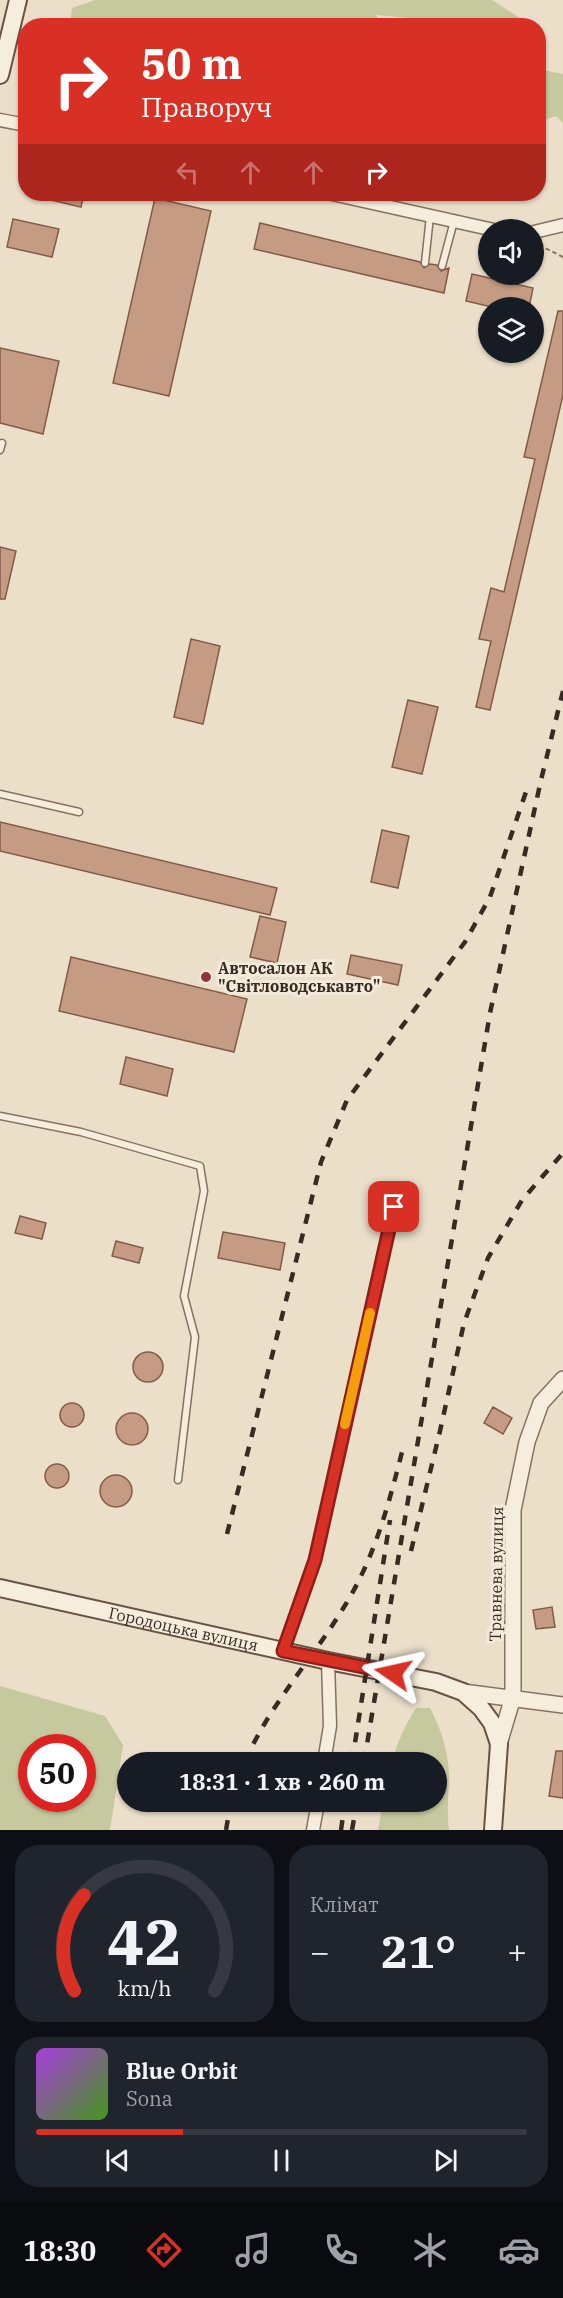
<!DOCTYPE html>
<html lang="uk">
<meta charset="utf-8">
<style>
body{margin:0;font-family:"IBM Plex Serif",serif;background:#20242c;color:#f1f3f6;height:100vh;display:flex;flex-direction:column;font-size:22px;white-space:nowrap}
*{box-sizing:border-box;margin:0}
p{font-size:20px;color:#9ea1a6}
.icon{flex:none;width:33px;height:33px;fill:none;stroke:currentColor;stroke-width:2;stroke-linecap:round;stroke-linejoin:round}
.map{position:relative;height:1830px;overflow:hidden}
.sheet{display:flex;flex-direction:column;gap:15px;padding:15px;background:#0d0f14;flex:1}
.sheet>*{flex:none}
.banner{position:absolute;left:18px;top:18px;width:528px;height:183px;border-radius:24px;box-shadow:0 2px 4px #0004;background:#d93025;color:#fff;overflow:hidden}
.controls{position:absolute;left:478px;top:219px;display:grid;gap:12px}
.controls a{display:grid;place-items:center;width:66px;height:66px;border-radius:50%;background:#171b24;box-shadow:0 2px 4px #0004;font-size:30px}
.speed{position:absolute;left:18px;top:1734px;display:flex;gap:12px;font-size:30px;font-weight:700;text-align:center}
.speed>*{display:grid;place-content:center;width:78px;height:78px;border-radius:50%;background:#171b24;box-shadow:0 2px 4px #0004;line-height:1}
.speed .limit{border:9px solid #d22;background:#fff;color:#111}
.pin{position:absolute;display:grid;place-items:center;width:51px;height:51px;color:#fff;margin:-26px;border-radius:12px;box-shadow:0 3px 9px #0006}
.me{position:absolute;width:66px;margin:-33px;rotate:281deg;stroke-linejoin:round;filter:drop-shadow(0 0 4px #0008)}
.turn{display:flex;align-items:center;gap:21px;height:126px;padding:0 24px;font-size:27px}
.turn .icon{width:78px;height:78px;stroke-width:2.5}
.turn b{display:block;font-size:42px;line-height:51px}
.lanes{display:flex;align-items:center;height:57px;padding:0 24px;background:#0003;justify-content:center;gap:30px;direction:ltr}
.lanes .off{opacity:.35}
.big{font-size:45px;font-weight:800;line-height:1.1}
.sheet .card{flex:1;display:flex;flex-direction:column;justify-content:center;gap:9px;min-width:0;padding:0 21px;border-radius:24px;background:#20242c}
.sheet .dial{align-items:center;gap:0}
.dial svg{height:156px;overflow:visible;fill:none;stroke:#363941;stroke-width:7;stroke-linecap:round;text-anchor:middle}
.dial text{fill:#f1f3f6;stroke:none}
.song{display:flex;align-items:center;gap:18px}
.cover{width:72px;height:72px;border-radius:9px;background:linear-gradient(135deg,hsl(280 70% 55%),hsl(100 70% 35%))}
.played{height:6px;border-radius:3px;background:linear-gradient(90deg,#d93025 30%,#363941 30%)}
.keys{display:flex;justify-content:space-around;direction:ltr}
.heat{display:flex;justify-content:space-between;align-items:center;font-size:33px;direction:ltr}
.sheet .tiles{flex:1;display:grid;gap:15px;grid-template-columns:1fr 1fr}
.card:last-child{grid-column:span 2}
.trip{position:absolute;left:117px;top:1752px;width:330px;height:60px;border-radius:30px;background:#171b24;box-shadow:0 2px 4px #0004;font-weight:800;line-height:60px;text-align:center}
.dock{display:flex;height:96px;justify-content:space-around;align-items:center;background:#090b0e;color:#9ea1a6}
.dock .icon{width:42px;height:42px}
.dock .on{color:#d93025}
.dock b{font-size:27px;color:#f1f3f6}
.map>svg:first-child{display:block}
</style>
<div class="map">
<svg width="563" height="1830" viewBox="0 0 563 1830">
<rect width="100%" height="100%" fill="#ebdfca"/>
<!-- green -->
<path fill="#c6c89e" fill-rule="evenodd" d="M95 0H492L526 22 527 25H424L420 19 376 15 382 25H70L72 8Z
M538 69 563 74V123L556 116 539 122Z
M0 1686 105 1716 123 1745 110 1830H0ZM32 1748H82V1798H32Z
M416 1708H430C442 1731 450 1756 449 1782 448 1799 447 1813 449 1830H378L383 1802H436V1762H392C397 1743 405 1725 416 1708Z"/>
<!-- building -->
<path fill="#c59b83" stroke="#835c48" stroke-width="1.5" d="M42 194H84L81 207 42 198Z
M155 198 211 211 169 396 113 383Z
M13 219 59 229 52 257 7 247Z
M260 223 420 262 424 268 430 264 437 265 441 271 449 268 444 293 254 249Z
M472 274 533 288 529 308H496L466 301Z
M558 311H563V395L490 710 476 707 491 641 479 639 491 588 504 592 535 459 524 457Z
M0 348 59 361 43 434 0 423Z
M0 547 16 551 5 599H0Z
M191 639 220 646 203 724 174 717Z
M408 700 438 707 422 774 392 767Z
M0 822 277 888 270 915 0 851Z
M382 830 409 836 398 888 371 882Z
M260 916 286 922 277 963 250 957Z
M351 955 402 965 398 985 347 974Z
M71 957 247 999 234 1052 59 1011Z
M126 1057 173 1069 167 1096 120 1084Z
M20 1216 46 1223 42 1239 15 1233Z
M223 1232 285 1243 280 1270 218 1258Z
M116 1241 143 1248 139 1263 112 1256Z
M133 1367a15 15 0 1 1 30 0a15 15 0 1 1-30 0Z
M60 1415a12 12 0 1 1 24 0a12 12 0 1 1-24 0Z
M493 1407 512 1418 503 1434 484 1423Z
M116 1429a16 16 0 1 1 32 0a16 16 0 1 1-32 0Z
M45 1476a12 12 0 1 1 24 0a12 12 0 1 1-24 0Z
M100 1491a16 16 0 1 1 32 0a16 16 0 1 1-32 0Z
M552 1607 555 1627 536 1629 533 1610Z
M556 1751H563V1798L549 1796Z"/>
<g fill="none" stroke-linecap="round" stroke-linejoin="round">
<!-- service casing -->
<g stroke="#867260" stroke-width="9">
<path id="service" d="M425 263 430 216
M442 266 454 221
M0 450 2 443
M0 794 79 812
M0 1116 81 1132 200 1166 204 1191 184 1296 195 1337 178 1480
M283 1650 315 1560 394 1207"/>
</g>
<!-- minor casing -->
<g stroke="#867260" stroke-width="15">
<path id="minor" d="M0 120 26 125
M332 194 494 230
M534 232 563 225
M324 1762 330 1726 328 1661
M313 1830 318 1802"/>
</g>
<!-- tertiary casing -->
<g stroke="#867260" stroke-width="18">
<path id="tertiary" d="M463 1692 563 1705
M499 1744 513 1697V1510L527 1442 541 1403 563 1379"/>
</g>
<!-- secondary casing -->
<g stroke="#685343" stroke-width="20">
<g id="secondary">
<path d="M0 75 18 0"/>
<path id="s1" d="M0 1588 328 1661 436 1682 463 1692 481 1708 492 1723 499 1744 493 1830"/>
</g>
</g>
<!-- path -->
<path stroke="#867260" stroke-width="2" stroke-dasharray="4.5 3" stroke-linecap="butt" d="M539 245 563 257"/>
<!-- service -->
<use href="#service" stroke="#f6eddc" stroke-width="6"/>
<!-- minor -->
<use href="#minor" stroke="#f6eddc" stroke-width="12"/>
<!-- tertiary -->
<use href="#tertiary" stroke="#f6eddc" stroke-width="15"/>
<!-- secondary -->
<use href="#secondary" stroke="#f6eddc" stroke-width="16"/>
<!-- rail -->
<path stroke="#382b22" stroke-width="4.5" stroke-dasharray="10 10" stroke-linecap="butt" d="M227 1534 321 1162 347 1100 465 942 490 897 527 789
M411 1551 440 1431 464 1323 488 1258 522 1200 563 1153
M245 1762C269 1705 312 1660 344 1607 374 1559 388 1507 402 1452
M352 1762 390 1520
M364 1762 490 1013 541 780 563 691
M226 1830 231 1802
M341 1830 345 1802
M352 1830 357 1802"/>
</g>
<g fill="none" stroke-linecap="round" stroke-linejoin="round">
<!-- route casing -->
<g stroke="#8d1f18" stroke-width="15">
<path id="route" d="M393 1673 283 1651 315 1560 394 1207"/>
</g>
<!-- route -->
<use href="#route" stroke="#d93025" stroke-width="10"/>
<!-- slow -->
<path stroke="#f59e0b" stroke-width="10" d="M345 1424 370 1313"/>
</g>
<!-- markers -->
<circle fill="#8f353b" stroke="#f3ead9" stroke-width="2" cx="206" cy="977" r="6"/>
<g text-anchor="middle" stroke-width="6" stroke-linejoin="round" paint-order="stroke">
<!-- poi labels -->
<g font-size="16" font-weight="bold" fill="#382b22" stroke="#f3ead9" text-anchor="start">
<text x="218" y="974">Автосалон АК<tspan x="218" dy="18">"Світловодськавто"</tspan></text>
</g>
<!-- street labels -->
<g font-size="16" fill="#382b22" stroke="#f3ead9">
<text transform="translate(496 1574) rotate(-89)" y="6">Травнева вулиця</text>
<text dy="6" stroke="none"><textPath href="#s1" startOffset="188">Городоцька вулиця</textPath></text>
</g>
</g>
</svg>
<div class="controls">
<a><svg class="icon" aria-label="sound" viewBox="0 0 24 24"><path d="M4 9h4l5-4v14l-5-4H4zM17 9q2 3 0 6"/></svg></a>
<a><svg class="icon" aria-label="layers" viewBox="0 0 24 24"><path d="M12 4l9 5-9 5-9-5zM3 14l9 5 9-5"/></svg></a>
</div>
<div class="speed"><div class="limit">50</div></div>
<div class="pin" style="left:394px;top:1207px;background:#d93025"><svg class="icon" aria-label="arrive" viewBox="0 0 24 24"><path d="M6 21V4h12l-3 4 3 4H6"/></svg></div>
<svg class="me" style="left:393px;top:1673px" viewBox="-20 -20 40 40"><path d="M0-17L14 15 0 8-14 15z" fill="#d93025" stroke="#fff" stroke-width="4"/></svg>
<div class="trip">18:31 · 1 хв · 260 m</div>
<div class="banner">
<div class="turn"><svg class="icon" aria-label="right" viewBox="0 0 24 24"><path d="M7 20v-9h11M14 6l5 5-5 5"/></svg><div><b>50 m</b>Праворуч</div></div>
<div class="lanes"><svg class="icon off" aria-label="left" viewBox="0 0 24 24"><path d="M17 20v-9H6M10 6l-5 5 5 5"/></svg><svg class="icon off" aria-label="ahead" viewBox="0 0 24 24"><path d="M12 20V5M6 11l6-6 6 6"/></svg><svg class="icon off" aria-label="ahead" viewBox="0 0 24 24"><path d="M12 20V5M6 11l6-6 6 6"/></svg><svg class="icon" aria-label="right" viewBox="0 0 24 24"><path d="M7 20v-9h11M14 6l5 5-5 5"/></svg></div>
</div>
</div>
<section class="sheet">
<div class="tiles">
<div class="card dial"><svg viewBox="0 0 100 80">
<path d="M14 69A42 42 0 1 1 86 69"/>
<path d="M14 69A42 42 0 0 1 19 20" stroke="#d93025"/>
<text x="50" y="56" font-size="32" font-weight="700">42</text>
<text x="50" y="72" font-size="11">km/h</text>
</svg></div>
<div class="card"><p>Клімат</p>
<div class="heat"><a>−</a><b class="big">21°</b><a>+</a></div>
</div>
<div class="card">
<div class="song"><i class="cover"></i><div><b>Blue Orbit</b><p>Sona</p></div></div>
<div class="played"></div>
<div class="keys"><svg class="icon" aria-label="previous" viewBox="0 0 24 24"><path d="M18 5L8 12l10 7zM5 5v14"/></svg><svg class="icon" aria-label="pause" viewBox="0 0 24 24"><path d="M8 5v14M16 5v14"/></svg><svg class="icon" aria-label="next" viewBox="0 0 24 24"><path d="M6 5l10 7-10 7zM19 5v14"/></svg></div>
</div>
</div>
</section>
<nav class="dock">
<b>18:30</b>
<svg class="icon on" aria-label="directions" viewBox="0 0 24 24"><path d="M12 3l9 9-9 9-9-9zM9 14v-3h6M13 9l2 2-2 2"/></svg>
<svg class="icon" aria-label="music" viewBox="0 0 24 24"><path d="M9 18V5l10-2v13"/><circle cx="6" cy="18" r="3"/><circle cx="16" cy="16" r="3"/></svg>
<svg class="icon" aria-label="phone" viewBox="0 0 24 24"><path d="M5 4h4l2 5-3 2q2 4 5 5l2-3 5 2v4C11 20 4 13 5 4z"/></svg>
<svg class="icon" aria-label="climate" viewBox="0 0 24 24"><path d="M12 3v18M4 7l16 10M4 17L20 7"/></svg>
<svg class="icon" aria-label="car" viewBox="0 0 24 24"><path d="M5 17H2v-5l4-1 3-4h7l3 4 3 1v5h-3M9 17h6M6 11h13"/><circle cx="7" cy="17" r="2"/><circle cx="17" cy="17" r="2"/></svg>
</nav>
